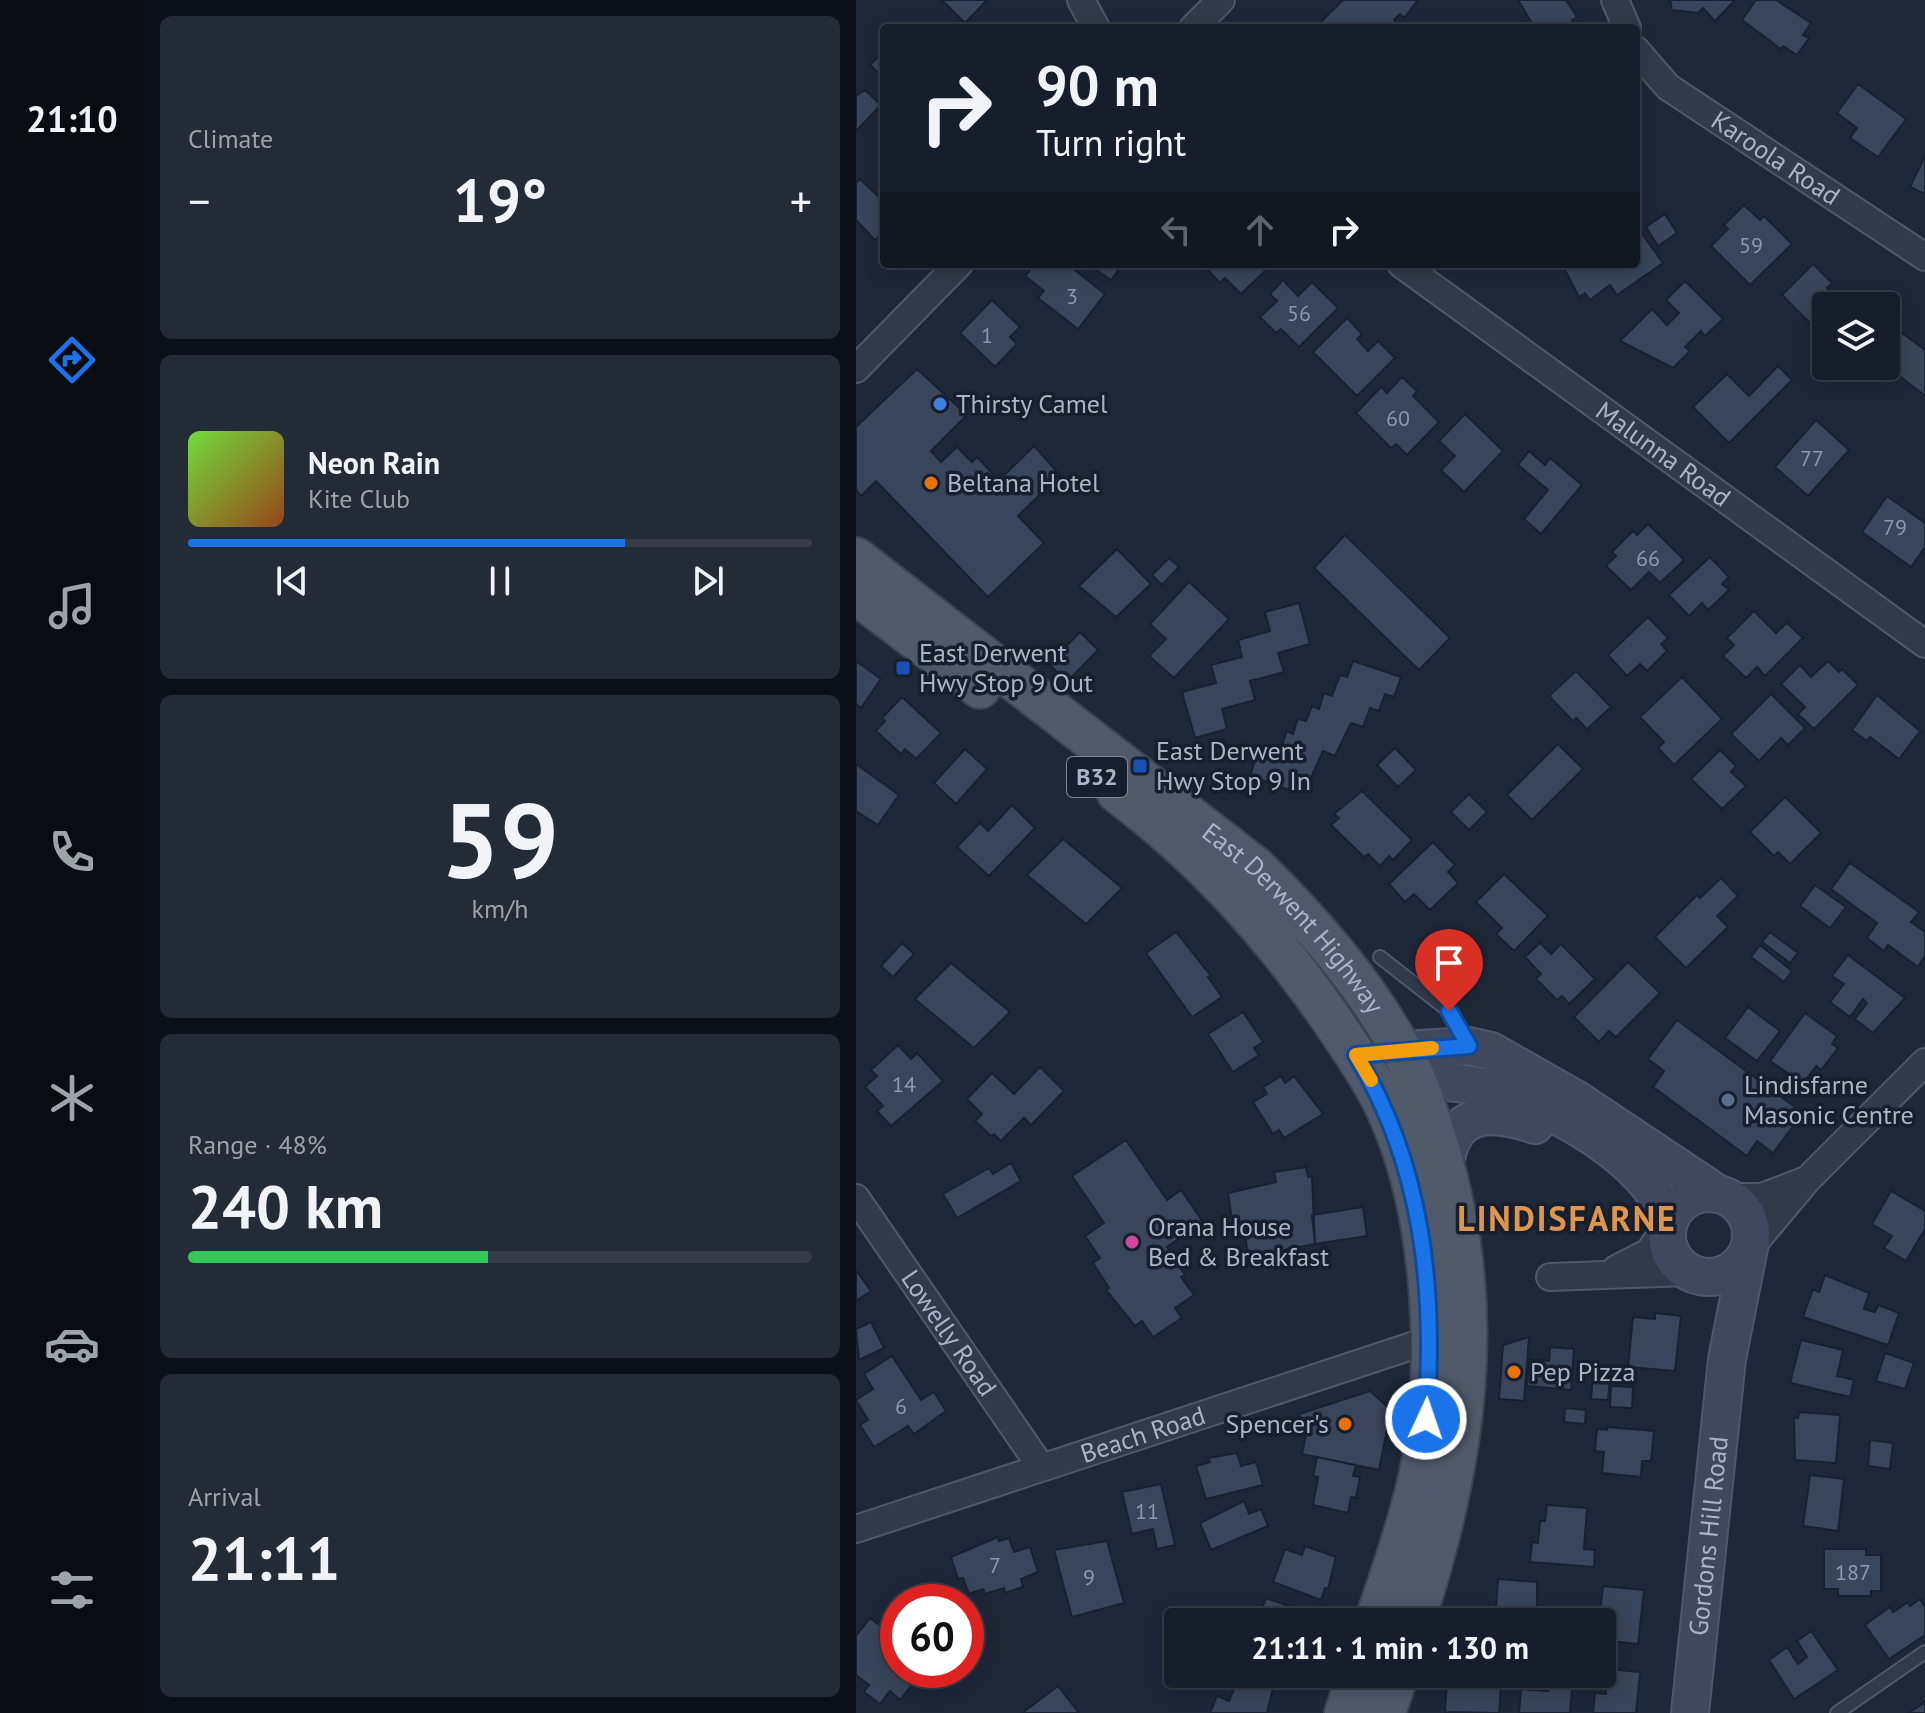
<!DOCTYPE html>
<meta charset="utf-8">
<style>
body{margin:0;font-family:"PT Sans",sans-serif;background:#232b37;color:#f1f3f6;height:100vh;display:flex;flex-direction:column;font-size:30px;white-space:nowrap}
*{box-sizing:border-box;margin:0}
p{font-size:26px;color:#9ea2a9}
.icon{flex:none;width:44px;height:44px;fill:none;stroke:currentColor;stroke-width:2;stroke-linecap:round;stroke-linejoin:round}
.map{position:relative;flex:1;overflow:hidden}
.drawer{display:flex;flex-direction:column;gap:16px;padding:16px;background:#0c1018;width:712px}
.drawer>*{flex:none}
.top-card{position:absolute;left:24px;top:24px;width:760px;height:244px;border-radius:8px;box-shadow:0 4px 20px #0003,0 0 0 2px #353c47;background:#161e2b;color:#f1f3f6;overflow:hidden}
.fabs{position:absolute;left:956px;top:292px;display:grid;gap:16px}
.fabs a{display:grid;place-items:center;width:88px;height:88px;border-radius:8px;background:#161e2b;box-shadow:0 4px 20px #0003,0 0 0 2px #353c47;font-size:40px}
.speed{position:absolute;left:24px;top:1584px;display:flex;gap:16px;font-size:40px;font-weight:700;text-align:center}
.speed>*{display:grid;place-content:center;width:104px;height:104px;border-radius:50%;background:#161e2b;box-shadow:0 4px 20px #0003,0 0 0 2px #353c47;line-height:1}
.speed .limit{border:12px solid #d22;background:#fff;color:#111}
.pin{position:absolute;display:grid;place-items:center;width:68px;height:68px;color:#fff;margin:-82px -34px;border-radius:50% 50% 50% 0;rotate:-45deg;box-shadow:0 0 8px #0007}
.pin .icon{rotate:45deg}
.me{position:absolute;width:88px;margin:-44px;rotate:3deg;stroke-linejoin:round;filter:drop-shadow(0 0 6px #0008)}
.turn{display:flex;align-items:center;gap:28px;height:168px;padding:0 24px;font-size:36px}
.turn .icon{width:104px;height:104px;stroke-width:2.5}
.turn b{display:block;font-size:56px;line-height:68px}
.lanes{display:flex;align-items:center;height:76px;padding:0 24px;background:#0003;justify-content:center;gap:40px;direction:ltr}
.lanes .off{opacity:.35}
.big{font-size:60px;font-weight:700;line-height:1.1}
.drawer .widget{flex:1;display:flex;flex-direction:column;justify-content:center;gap:12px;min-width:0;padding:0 28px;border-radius:12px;background:#232b37}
.drawer .dial{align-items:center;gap:0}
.dial b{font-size:104px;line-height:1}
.song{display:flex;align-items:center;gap:24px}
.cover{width:96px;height:96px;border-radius:12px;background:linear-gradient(135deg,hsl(100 70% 55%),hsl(20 70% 35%))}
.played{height:8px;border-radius:4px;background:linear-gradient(90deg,#1a73e8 70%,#353c47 70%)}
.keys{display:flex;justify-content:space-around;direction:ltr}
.heat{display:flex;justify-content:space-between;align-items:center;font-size:44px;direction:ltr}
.charge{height:12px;border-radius:6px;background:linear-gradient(90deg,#34c759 48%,#353c47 0)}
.trip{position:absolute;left:308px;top:1608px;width:452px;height:80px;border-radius:8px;background:#161e2b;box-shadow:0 4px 20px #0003,0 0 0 2px #353c47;font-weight:700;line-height:80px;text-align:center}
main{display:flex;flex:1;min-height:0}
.tab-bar{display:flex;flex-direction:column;width:144px;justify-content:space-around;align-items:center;background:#090c11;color:#9ea2a9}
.tab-bar .icon{width:56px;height:56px}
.tab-bar .on{color:#1a73e8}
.tab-bar b{font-size:36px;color:#f1f3f6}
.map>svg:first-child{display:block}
</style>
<main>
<nav class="tab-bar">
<b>21:10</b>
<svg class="icon on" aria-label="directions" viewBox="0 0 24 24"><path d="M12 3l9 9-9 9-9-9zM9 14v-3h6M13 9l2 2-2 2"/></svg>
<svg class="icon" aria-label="music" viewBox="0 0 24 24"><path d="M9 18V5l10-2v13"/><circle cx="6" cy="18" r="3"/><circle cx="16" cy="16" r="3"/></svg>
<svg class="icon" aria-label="phone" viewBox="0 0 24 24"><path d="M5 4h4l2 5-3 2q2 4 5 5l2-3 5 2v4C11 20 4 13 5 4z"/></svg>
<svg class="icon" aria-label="climate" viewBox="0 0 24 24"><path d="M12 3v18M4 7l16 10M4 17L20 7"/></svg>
<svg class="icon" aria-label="car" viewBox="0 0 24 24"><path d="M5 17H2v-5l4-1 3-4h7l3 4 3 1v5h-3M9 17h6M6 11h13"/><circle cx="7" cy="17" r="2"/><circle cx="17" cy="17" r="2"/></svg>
<svg class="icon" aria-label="filters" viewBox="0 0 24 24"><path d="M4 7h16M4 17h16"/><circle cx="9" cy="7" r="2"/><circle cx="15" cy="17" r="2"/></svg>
</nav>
<section class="drawer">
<div class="widget"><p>Climate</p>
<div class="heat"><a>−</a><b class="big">19°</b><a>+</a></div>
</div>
<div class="widget">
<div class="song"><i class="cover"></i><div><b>Neon Rain</b><p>Kite Club</p></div></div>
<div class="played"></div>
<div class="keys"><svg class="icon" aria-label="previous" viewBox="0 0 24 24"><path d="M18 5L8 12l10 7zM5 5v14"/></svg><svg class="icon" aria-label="pause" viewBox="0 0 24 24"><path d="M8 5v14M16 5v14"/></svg><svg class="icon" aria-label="next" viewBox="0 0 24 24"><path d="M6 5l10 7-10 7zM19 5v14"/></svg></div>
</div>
<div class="widget dial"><b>59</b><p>km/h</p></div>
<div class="widget"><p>Range · 48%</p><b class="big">240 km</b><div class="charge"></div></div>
<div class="widget"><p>Arrival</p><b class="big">21:11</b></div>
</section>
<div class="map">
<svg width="1069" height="1713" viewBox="0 0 1069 1713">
<rect width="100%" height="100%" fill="#1e2839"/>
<!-- building -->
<path fill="#39455a" stroke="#192130" stroke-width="2" d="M86 0H131L109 23Z
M487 0H562L548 18 544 14 538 20 540 23 535 28H469L464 23Z
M662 0H710L721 17 716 20 721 28H679Z
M814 0H879L859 21 847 8 842 13 816 10Z
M900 0H920L955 23 947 35 953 38 941 55 927 46 925 49 886 20Z
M28 51V78L14 65Z
M1002 84 1050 119 1022 157 994 138 1001 128 981 113Z
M9 90 25 105 0 131V96Z
M1069 156V194L1054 187Z
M4 179 28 202V232L19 240 0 220V183Z
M888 205 904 220 908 216 936 244 894 285 855 246 872 229 868 225Z
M809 214 821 233 802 246 790 227Z
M784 231 807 263 761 295 754 285 734 300 729 293 723 297 706 264H780V234Z
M179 264H211L249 294 222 329 182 298 188 291 169 276Z
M232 264H267L255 280Z
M346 264H406L411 269 385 294 369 278 364 283Z
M957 264 976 283 971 288 988 305 1002 291 1017 306H970V339L926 295Z
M427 280 442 296 456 282 482 308 443 347 425 329 420 333 404 317 421 301 414 294Z
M829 281 867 319 849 336 845 331 829 347 834 351 817 368 764 341 796 309 811 325 823 313 810 300Z
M136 300 164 327 154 337 161 344 139 367 104 333Z
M491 318 506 334 501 339 512 351 522 341 539 358 501 396 457 352Z
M1046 333 1069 350V396L1030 365V354Z
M922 366 936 380 873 443 837 407 871 374 893 396Z
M61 369 111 415 75 451 85 462 101 447 116 462 121 457 137 474 125 486 131 492 178 446 204 475 162 516 188 543 132 597 20 481 5 496 0 490V427Z
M546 377 561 391 557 396 583 422 551 455 540 444 535 448 500 413 525 387 531 393Z
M609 414 647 451 608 492 585 470 599 456 583 441Z
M960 420 993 450 952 496 919 467Z
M673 451 689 465 694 458 726 485 685 534 668 519 692 490 662 465Z
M1031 496 1069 523V547L1055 567 1006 532Z
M792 524 828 560 804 583 793 572 775 590 750 566 760 556 756 552 777 531 781 535Z
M489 535 594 638 563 670 458 568Z
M261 549 295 584 260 617 223 586Z
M854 557 873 577 866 584 873 590 852 610 846 603 833 616 813 595Z
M313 558 323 567 306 585 296 575Z
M333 582 373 619 318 678 293 656 310 639 294 624Z
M443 603 454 644 422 653 428 672 394 681 399 700 366 709 371 729 339 738 326 692 360 683 355 665 386 657 382 640 414 631 409 612Z
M898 611 920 633 931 623 947 638 909 676 901 667 890 678 867 656 878 645 871 638Z
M792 617 812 638 805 644 811 651 791 671 784 664 771 676 752 655Z
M224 632 242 650 211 682 193 664Z
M0 661 25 679 5 708 0 704Z
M497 661 545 677 538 697 529 694 523 711 514 708 507 727 495 723 479 756 467 751 453 782 438 776 433 790 394 776 401 755 408 757 412 746 424 750 431 731 437 734 442 719 450 721 456 706 463 709 468 693 476 696 484 675 491 677Z
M972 661 983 672 986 669 1002 685 958 729 942 714 949 707 925 684 944 665 955 677Z
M720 671 755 707 731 729 720 718 717 721 693 696Z
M826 677 866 719 818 765 802 748 808 742 784 717Z
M915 694 949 728 932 745 925 738 903 761 875 734Z
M1021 695 1064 731 1043 759 1014 737 1011 741 996 730Z
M46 697 85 733 60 759 49 749 45 754 20 731 29 721 26 718Z
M702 744 727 769 676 820 651 795Z
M539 748 560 770 542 787 521 765Z
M109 749 131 769 100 804 78 783Z
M864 750 880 766 875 772 890 786 866 809 835 779Z
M0 764 43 795 22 825 0 811Z
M506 791 556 840 537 860 533 856 524 866 512 854 508 857 475 825 483 818 478 814Z
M613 794 631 812 613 830 595 812Z
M929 797 965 833 934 864 922 852 918 856 894 832Z
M156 805 179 828 133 876 101 847 124 823 132 831Z
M207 839 266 888 230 924 171 875Z
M577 842 599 865 592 872 602 883 574 910 558 894 549 902 533 884Z
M994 863 1063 912 1055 922 1069 932V956L1062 967 1032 945 1028 951 1011 938 1021 923 975 889Z
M648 874 692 916 658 951 640 934 646 928 620 902Z
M865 878 882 896 861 916 872 927 830 968 799 937 841 895 844 898Z
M959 885 990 907 974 928 944 906Z
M320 932 355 976 352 977 366 997 336 1017 290 953Z
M914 932 942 953 934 963 906 942Z
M46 943 58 954 37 977 25 966Z
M684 943 695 954 705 944 739 979 713 1004 706 996 701 1000 680 979 685 974 669 957Z
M904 945 936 971 928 982 895 957Z
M992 955 1049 998 1017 1033 999 1019 1011 1003 1007 999 994 1017 974 1002 988 984 976 976Z
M772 962 804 993 760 1037 753 1031 743 1042 718 1017Z
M95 963 154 1012 118 1048 59 999Z
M892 1007 924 1031 901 1061 869 1038Z
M387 1012 407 1042 398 1048 403 1055 377 1072 352 1034Z
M949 1013 981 1036 976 1044 982 1048 965 1070 960 1066 947 1084 914 1061Z
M821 1020 947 1113 917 1153 901 1141 891 1156 797 1087 808 1071 792 1059Z
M42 1045 55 1059 61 1053 87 1081 35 1126 21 1111 27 1106 9 1087 21 1076 15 1070Z
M184 1067 208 1091 175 1125 168 1118 145 1141 138 1134 135 1136 119 1121 126 1114 111 1099 136 1073 158 1094Z
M425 1076 429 1083 438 1076 467 1114 428 1138 423 1130 417 1134 397 1102 411 1094 407 1087Z
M270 1140 311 1200 325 1190 347 1222 311 1247 329 1275 325 1277 338 1295 319 1308 326 1318 297 1337 286 1321 279 1326 250 1290 253 1288 237 1263 244 1258 229 1236 248 1223 216 1176Z
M155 1163 165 1181 101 1218 87 1194 133 1168 137 1174Z
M450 1167 452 1177 456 1176 459 1244 392 1257 389 1234 378 1235 372 1193 420 1182 418 1172Z
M1035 1191 1069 1211V1229L1050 1261 1028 1248 1036 1236 1016 1224Z
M507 1207 511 1236 459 1244 456 1215Z
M0 1270 15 1291 0 1301Z
M969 1275 1013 1293 1008 1309 1019 1312 1022 1305 1043 1313 1032 1345 947 1317 957 1289 963 1292Z
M799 1313 825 1316 819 1371 772 1367 777 1317 799 1319Z
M15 1322 28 1348 3 1360 0 1329Z
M673 1337 668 1401 643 1399 647 1345Z
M945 1340 987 1350 981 1376 998 1380 994 1397 934 1383Z
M694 1347 718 1349 715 1390 671 1386 673 1359 693 1361Z
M1029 1353 1058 1363 1049 1389 1020 1381Z
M36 1356 65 1400 78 1392 90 1411 58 1434 52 1426 18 1447 4 1425 12 1420 0 1400 17 1389 8 1374Z
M737 1375 754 1376 752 1400 735 1399Z
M755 1386 777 1387 776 1408 754 1407Z
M514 1391 535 1410 523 1470 446 1454 450 1435 443 1414Z
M709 1408 730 1410 729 1424 708 1422Z
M943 1412 984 1415 980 1463 939 1460 938 1418H942Z
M751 1427 798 1431 795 1461H786L785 1477 746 1473 748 1452 739 1451 741 1429 751 1430Z
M1014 1440 1037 1443 1034 1469 1012 1466Z
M381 1453 385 1466 400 1462 407 1485 350 1499 340 1466 354 1462 352 1458Z
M461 1457 500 1465 497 1476 504 1477 500 1498 495 1497 492 1513 457 1505 462 1477 457 1476Z
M954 1475 988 1479 982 1531 947 1526Z
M305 1484 319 1545 301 1549 297 1529 276 1534 266 1492Z
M388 1501 393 1514 405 1509 412 1526 355 1550 344 1523Z
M691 1505 731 1508 728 1549 739 1550 738 1567 674 1562 676 1542 682 1543 684 1521H689Z
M142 1537 143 1541 153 1538 158 1552 174 1547 182 1572 165 1579 167 1587 149 1593 148 1588 129 1594 127 1589 113 1594 107 1578 102 1579 95 1557Z
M251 1541 268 1603 216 1617 198 1550Z
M449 1546 480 1557 472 1589 469 1588 465 1600 417 1582 429 1549 446 1555Z
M968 1549H1010V1555H1025V1591H1015V1596H982V1589H968Z
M642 1579 681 1582V1622H639Z
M747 1586 788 1590 782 1644 746 1640V1622H743Z
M410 1598 447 1611 446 1622H393L394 1617 402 1620Z
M1064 1599 1069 1607V1635L1033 1659 1009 1625 1034 1607 1037 1612 1052 1602 1054 1606Z
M14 1618 42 1639V1670H67L44 1700 34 1691 24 1704 8 1692 13 1685 0 1675V1636Z
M955 1631 982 1670 938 1699 913 1660 931 1647 942 1664 951 1657 941 1641Z
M752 1669 784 1672 780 1713H737L739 1693 750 1694Z
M384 1674 418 1684 411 1713H354L361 1696 373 1701Z
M617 1674H646L643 1713 589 1712 591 1681 616 1684Z
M693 1677 717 1679 714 1713H663L665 1689 692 1691Z
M202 1686 223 1713H166Z
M1069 1696V1713H1052L1068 1703 1065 1698Z"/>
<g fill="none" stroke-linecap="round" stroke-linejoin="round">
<!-- lane casing -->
<g stroke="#4f5768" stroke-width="16">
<path id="lane" d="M524 957 593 1011 611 1043
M981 1713 1069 1652"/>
</g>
<!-- street casing -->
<g stroke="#4f5768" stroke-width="30">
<g id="street">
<path d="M225 0 240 28"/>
<path d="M759 0 771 28"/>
<path d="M337 28 365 0"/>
<path id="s1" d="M780 50 812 87 1069 257"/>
<path id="s2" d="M545 264 1069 644"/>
<path d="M0 369 103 264"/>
<path d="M871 1197H906L948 1181"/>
<path id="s3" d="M0 1198 185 1467"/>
<path d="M894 1248 951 1180 1069 1062"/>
<path d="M760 1269 793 1252 812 1225"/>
<path d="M694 1277 832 1272"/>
<path id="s4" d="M0 1529 574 1340"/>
</g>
</g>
<!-- secondary casing -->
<g stroke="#4f5768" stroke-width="40">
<g id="secondary">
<path d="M546 1050 613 1046 635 1051 721 1100 862 1194"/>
<path d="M560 1080C584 1082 609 1082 633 1089 695 1105 791 1158 813 1221"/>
<path d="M589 1167C595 1109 634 1110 679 1125"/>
<circle cx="853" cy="1235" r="42"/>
<path id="s5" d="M834 1713 871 1359 892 1253"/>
</g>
</g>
<!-- primary casing -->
<g stroke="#3b4353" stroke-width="44">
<g id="primary">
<path id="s6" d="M0 558 398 866C454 920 508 981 545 1050 562 1080 572 1113 582 1146 633 1308 610 1463 558 1622"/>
<path d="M0 594 124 688"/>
<path d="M261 792C347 857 415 932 476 1020 497 1052 520 1083 535 1119 578 1220 586 1370 563 1477 552 1526 535 1574 519 1622"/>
<path d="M489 1713 502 1674"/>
<path d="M529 1713 542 1674"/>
</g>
</g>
<!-- lane -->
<use href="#lane" stroke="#313a49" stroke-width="12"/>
<!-- street -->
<use href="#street" stroke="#313a49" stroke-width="26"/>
<!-- secondary -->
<use href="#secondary" stroke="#3f485d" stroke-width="36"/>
<!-- primary -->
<use href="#primary" stroke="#4f596a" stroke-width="40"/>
</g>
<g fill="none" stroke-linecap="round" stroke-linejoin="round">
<!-- route casing -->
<g stroke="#114b97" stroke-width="20">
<path id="route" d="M570 1419C580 1290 567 1166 500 1055L613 1046 593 1011"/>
</g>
<!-- route -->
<use href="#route" stroke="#1a73e8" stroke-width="14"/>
<!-- slow -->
<path stroke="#f59e0b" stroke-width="14" d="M515 1080 500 1055 576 1048"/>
</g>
<!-- markers -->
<circle fill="#3f7fe0" stroke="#171f2e" stroke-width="3" cx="84" cy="404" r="8"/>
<g fill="#e8710a" stroke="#171f2e" stroke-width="3">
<circle cx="75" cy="483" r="8"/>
<circle cx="658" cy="1372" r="8"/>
<circle cx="489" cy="1424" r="8"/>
</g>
<g fill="#1a4fb4" stroke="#171f2e" stroke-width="3">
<rect x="39" y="660" width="16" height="16" rx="4"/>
<rect x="276" y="758" width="16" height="16" rx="4"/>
</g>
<circle fill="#5c6f8a" stroke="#171f2e" stroke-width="3" cx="872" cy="1100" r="8"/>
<circle fill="#d1479c" stroke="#171f2e" stroke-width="3" cx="276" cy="1242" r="8"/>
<g text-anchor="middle" stroke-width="7" stroke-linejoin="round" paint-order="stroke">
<!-- number labels -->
<g font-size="22" fill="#8e98ac">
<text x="895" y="253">59</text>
<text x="216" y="304">3</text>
<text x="443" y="321">56</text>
<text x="131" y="343">1</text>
<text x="542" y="426">60</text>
<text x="956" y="466">77</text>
<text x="1039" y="535">79</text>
<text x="792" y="566">66</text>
<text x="48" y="1092">14</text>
<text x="45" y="1414">6</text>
<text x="291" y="1519">11</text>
<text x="139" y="1573">7</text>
<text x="997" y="1580">187</text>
<text x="233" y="1585">9</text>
</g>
<!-- shield labels -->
<rect fill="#171f2e" stroke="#7f8799" stroke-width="2" x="211" y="757" width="60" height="40" rx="6"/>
<g font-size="24" font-weight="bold" fill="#abb4c7">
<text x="241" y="785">B32</text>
</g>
<!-- street labels -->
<g font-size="26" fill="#abb4c7" stroke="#171f2e">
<text dy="9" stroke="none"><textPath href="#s1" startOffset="178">Karoola Road</textPath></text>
<text dy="9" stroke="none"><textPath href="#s2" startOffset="324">Malunna Road</textPath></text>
<text dy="9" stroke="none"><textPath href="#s6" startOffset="568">East Derwent Highway</textPath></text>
<text dy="9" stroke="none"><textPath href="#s3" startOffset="164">Lowelly Road</textPath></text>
<text dy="9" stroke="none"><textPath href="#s4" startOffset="302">Beach Road</textPath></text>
<text dy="9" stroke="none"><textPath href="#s5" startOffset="178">Gordons Hill Road</textPath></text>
</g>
<!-- poi labels -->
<g font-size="26" fill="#abb4c7" stroke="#171f2e" text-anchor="start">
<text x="100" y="413">Thirsty Camel</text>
<text x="91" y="492">Beltana Hotel</text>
<text x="63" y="662">East Derwent<tspan x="63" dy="30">Hwy Stop 9 Out</tspan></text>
<text x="300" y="760">East Derwent<tspan x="300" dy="30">Hwy Stop 9 In</tspan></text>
<text x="888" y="1094">Lindisfarne<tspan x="888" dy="30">Masonic Centre</tspan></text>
<text x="292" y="1236">Orana House<tspan x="292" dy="30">Bed &amp; Breakfast</tspan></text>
<text x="674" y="1381">Pep Pizza</text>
<text x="473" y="1433" text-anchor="end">Spencer's</text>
</g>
<!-- district labels -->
<g font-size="34" font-weight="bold" letter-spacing="2" fill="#de964f" stroke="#171f2e">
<text x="711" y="1231">LINDISFARNE</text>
</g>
</g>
</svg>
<div class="fabs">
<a><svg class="icon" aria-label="layers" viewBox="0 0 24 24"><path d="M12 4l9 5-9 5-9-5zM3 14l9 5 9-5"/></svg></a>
</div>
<div class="speed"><div class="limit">60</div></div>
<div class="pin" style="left:593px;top:1011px;background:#d93025"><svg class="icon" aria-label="arrive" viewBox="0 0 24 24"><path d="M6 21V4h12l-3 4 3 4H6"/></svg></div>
<svg class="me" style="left:570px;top:1419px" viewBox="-20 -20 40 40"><circle r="17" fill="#1a73e8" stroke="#fff" stroke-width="3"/><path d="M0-11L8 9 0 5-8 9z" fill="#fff"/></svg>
<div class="trip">21:11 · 1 min · 130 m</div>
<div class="top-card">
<div class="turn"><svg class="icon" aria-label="right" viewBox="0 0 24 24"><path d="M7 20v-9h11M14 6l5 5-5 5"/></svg><div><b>90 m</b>Turn right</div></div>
<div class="lanes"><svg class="icon off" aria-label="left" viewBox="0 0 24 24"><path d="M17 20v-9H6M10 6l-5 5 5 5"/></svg><svg class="icon off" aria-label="ahead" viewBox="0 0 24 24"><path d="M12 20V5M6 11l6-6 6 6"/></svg><svg class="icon" aria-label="right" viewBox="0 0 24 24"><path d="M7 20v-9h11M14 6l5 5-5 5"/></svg></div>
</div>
</div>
</main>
